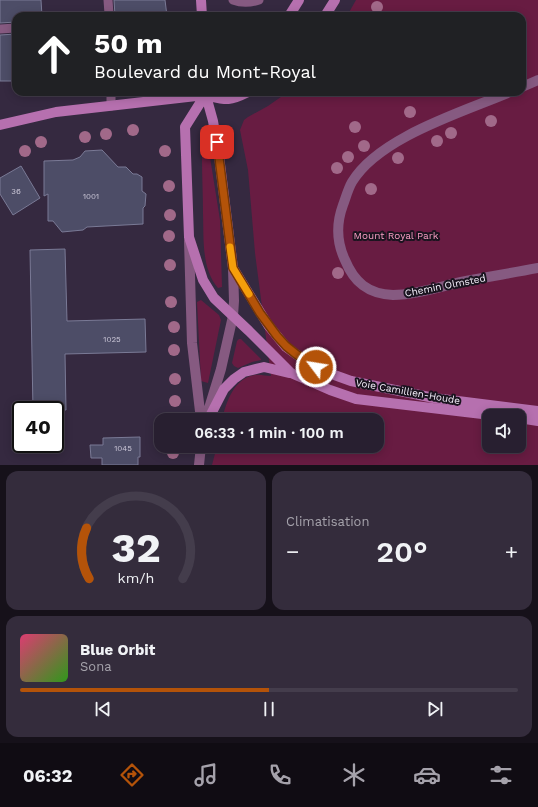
<!DOCTYPE html>
<html lang="fr">
<meta charset="utf-8">
<style>
body{margin:0;font-family:"Work Sans",sans-serif;background:#342c3c;color:#f1f3f6;height:100vh;display:flex;flex-direction:column;font-size:15px;white-space:nowrap}
*{box-sizing:border-box;margin:0}
p{font-size:13px;color:#a5a2ab}
.icon{flex:none;width:22px;height:22px;fill:none;stroke:currentColor;stroke-width:2;stroke-linecap:round;stroke-linejoin:round}
.map{position:relative;height:465px;overflow:hidden}
.side{display:flex;flex-direction:column;gap:6px;padding:6px;background:#16111a;flex:1}
.side>*{flex:none}
.top-card{position:absolute;left:12px;top:12px;width:514px;height:84px;border-radius:12px;box-shadow:0 2px 10px #0003,0 0 0 1px #443d4c;background:#202124;color:#fff;overflow:hidden}
.fabs{position:absolute;left:482px;top:409px;display:grid;gap:8px}
.fabs a{display:grid;place-items:center;width:44px;height:44px;border-radius:8px;background:#281f30;box-shadow:0 2px 10px #0003,0 0 0 1px #443d4c;font-size:20px}
.speed{position:absolute;left:12px;top:401px;display:flex;gap:8px;font-size:20px;font-weight:700;text-align:center}
.speed>*{display:grid;place-content:center;width:52px;height:52px;border-radius:50%;background:#281f30;box-shadow:0 2px 10px #0003,0 0 0 1px #443d4c;line-height:1}
.speed .limit{border:2px solid #111;border-radius:6px;background:#fff;color:#111}
.pin{position:absolute;display:grid;place-items:center;width:34px;height:34px;color:#fff;margin:-17px;border-radius:8px;box-shadow:0 2px 6px #0006}
.me{position:absolute;width:44px;margin:-22px;rotate:301deg;stroke-linejoin:round;filter:drop-shadow(0 0 3px #0008)}
.turn{display:flex;align-items:center;gap:14px;height:84px;padding:0 16px;font-size:18px}
.turn .icon{width:52px;height:52px;stroke-width:2.5}
.turn b{display:block;font-size:28px;line-height:34px}
.big{font-size:30px;font-weight:600;line-height:1.1}
.side .widget{flex:1;display:flex;flex-direction:column;justify-content:center;gap:6px;min-width:0;padding:0 14px;border-radius:12px;background:#342c3c}
.side .dial{align-items:center;gap:0}
.dial svg{height:104px;overflow:visible;fill:none;stroke:#443d4c;stroke-width:7;stroke-linecap:round;text-anchor:middle}
.dial text{fill:#f1f3f6;stroke:none}
.song{display:flex;align-items:center;gap:12px}
.cover{width:48px;height:48px;border-radius:6px;background:linear-gradient(135deg,hsl(340 70% 55%),hsl(110 70% 35%))}
.played{height:4px;border-radius:2px;background:linear-gradient(90deg,#b45309 50%,#443d4c 50%)}
.keys{display:flex;justify-content:space-around;direction:ltr}
.heat{display:flex;justify-content:space-between;align-items:center;font-size:22px;direction:ltr}
.side .tiles{flex:1;display:grid;gap:6px;grid-template-columns:1fr 1fr}
.widget:last-child{grid-column:span 2}
.trip{position:absolute;left:154px;top:413px;width:230px;height:40px;border-radius:12px;background:#281f30;box-shadow:0 2px 10px #0003,0 0 0 1px #443d4c;font-weight:600;line-height:40px;text-align:center}
.dock{display:flex;height:64px;justify-content:space-around;align-items:center;background:#100c13;color:#a5a2ab}
.dock .icon{width:28px;height:28px}
.dock .active{color:#b45309}
.dock b{font-size:18px;color:#f1f3f6}
.map>svg:first-child{display:block}
</style>
<div class="map">
<svg width="538" height="465" viewBox="0 0 538 465">
<rect width="100%" height="100%" fill="#352940"/>
<!-- green -->
<path fill="#681c42" fill-rule="evenodd" d="M356 0H538V465H212L217 446H377V420H222C226 402 234 378 255 375 260 374 266 376 271 376L255 253 248 170 240 130 244 120 248 117 268 106 288 92H522V16H347ZM489 416H519V446H489Z
M206 150 209 151 220 220 222 287 218 288C201 268 204 238 203 214 203 195 202 177 202 158L203 151Z
M201 300 219 315 221 320 208 383 201 381 197 302Z
M239 339H241L261 359V360L252 362 238 368 234 366 232 363 237 341Z"/>
<!-- building -->
<path fill="#4d4d67" stroke="#7a7a96" d="M0 0H41L42 16H16V22L0 23Z
M114 0H165L167 16H115Z
M16 34V81H0V35Z
M102 150 118 167H126L133 174H137L142 177V191L146 194 145 206 143 208V224L87 227 83 230 62 232 53 221H48V194L44 196V161L73 160 80 157 85 151Z
M21 166 40 198 13 215 0 194V178Z
M65 249 67 321 145 319 146 352 65 354 66 410H33L30 250Z
M140 437V457H138V465H102V458H91L90 445H103V438Z"/>
<g fill="none" stroke-linecap="round" stroke-linejoin="round">
<!-- lane -->
<path stroke="#865a81" stroke-width="9" d="M233 0C241 3 250 3 259 0
M108 16 109 14 108 0
M0 29 16 28
M111 92V106"/>
<!-- street -->
<path stroke="#865a81" stroke-width="10" d="M522 87 538 80
M510 92C463 112 379 137 352 182 348 189 346 197 343 205 336 224 336 241 345 260 354 282 368 294 393 295 415 295 439 287 461 282 486 277 512 273 538 268
M189 241 192 343 201 420
M206 418 221 369 233 316 234 301 233 268
M199 465 201 446"/>
<!-- secondary -->
<path stroke="#b670af" stroke-width="10" d="M201 0 202 16
M289 16 299 0
M325 16 335 0
M205 92 213 121 219 156 233 268 268 325 286 347 307 362 326 372 351 381 434 398 538 411
M207 92 185 127 189 237 203 280 214 298 249 331 291 373 330 390 356 399 499 416
M0 125 56 112 205 95C226 100 228 102 248 92
M519 418 538 421
M208 420 224 389 234 379 244 372 264 367 289 373"/>
</g>
<!-- trees -->
<g fill="#a16989">
<circle cx="377" cy="7" r="6"/>
<circle cx="410" cy="112" r="6"/>
<circle cx="491" cy="121" r="6"/>
<circle cx="355" cy="127" r="6"/>
<circle cx="133" cy="130" r="6"/>
<circle cx="451" cy="133" r="6"/>
<circle cx="106" cy="134" r="6"/>
<circle cx="85" cy="137" r="6"/>
<circle cx="437" cy="141" r="6"/>
<circle cx="41" cy="142" r="6"/>
<circle cx="364" cy="146" r="6"/>
<circle cx="25" cy="151" r="6"/>
<circle cx="165" cy="151" r="6"/>
<circle cx="348" cy="157" r="6"/>
<circle cx="398" cy="158" r="6"/>
<circle cx="337" cy="168" r="6"/>
<circle cx="169" cy="186" r="6"/>
<circle cx="371" cy="189" r="6"/>
<circle cx="170" cy="215" r="6"/>
<circle cx="169" cy="236" r="6"/>
<circle cx="170" cy="265" r="6"/>
<circle cx="338" cy="273" r="6"/>
<circle cx="171" cy="302" r="6"/>
<circle cx="174" cy="327" r="6"/>
<circle cx="174" cy="350" r="6"/>
<circle cx="175" cy="379" r="6"/>
<circle cx="175" cy="401" r="6"/>
<circle cx="173" cy="453" r="6"/>
</g>
<g fill="none" stroke-linecap="round" stroke-linejoin="round">
<!-- route casing -->
<g stroke="#753606" stroke-width="10">
<path id="route" d="M217 142 233 268 260 313 277 336 286 346 296 354 316 367"/>
</g>
<!-- route -->
<use href="#route" stroke="#b45309" stroke-width="7"/>
<!-- slow -->
<path stroke="#f59e0b" stroke-width="7" d="M230 247 233 268 249 294"/>
</g>
<g text-anchor="middle" stroke-width="4" stroke-linejoin="round" paint-order="stroke">
<!-- number labels -->
<g font-size="8" fill="#ccc8d8">
<text x="16" y="194">36</text>
<text x="91" y="199">1001</text>
<text x="112" y="342">1025</text>
<text x="123" y="451">1045</text>
</g>
<!-- park labels -->
<g font-size="10" fill="#f99ec4" stroke="#1a141f">
<text x="396" y="239">Mount Royal Park</text>
</g>
<!-- street labels -->
<g font-size="10" fill="#f7f1fd" stroke="#1a141f">
<text transform="translate(445 285) rotate(-11)" y="4">Chemin Olmsted</text>
<text transform="translate(408 391) rotate(10)" y="4">Voie Camillien-Houde</text>
</g>
</g>
</svg>
<div class="fabs">
<a><svg class="icon" aria-label="sound" viewBox="0 0 24 24"><path d="M4 9h4l5-4v14l-5-4H4zM17 9q2 3 0 6"/></svg></a>
</div>
<div class="speed"><div class="limit">40</div></div>
<div class="pin" style="left:217px;top:142px;background:#d93025"><svg class="icon" aria-label="arrive" viewBox="0 0 24 24"><path d="M6 21V4h12l-3 4 3 4H6"/></svg></div>
<svg class="me" style="left:316px;top:367px" viewBox="-20 -20 40 40"><circle r="17" fill="#b45309" stroke="#fff" stroke-width="3"/><path d="M0-11L8 9 0 5-8 9z" fill="#fff"/></svg>
<div class="trip">06:33 · 1 min · 100 m</div>
<div class="top-card">
<div class="turn"><svg class="icon" aria-label="ahead" viewBox="0 0 24 24"><path d="M12 20V5M6 11l6-6 6 6"/></svg><div><b>50 m</b>Boulevard du Mont-Royal</div></div>
</div>
</div>
<section class="side">
<div class="tiles">
<div class="widget dial"><svg viewBox="0 0 100 80">
<path d="M14 69A42 42 0 1 1 86 69"/>
<path d="M14 69A42 42 0 0 1 12 30" stroke="#b45309"/>
<text x="50" y="56" font-size="32" font-weight="700">32</text>
<text x="50" y="72" font-size="11">km/h</text>
</svg></div>
<div class="widget"><p>Climatisation</p>
<div class="heat"><a>−</a><b class="big">20°</b><a>+</a></div>
</div>
<div class="widget">
<div class="song"><i class="cover"></i><div><b>Blue Orbit</b><p>Sona</p></div></div>
<div class="played"></div>
<div class="keys"><svg class="icon" aria-label="previous" viewBox="0 0 24 24"><path d="M18 5L8 12l10 7zM5 5v14"/></svg><svg class="icon" aria-label="pause" viewBox="0 0 24 24"><path d="M8 5v14M16 5v14"/></svg><svg class="icon" aria-label="next" viewBox="0 0 24 24"><path d="M6 5l10 7-10 7zM19 5v14"/></svg></div>
</div>
</div>
</section>
<nav class="dock">
<b>06:32</b>
<svg class="icon active" aria-label="directions" viewBox="0 0 24 24"><path d="M12 3l9 9-9 9-9-9zM9 14v-3h6M13 9l2 2-2 2"/></svg>
<svg class="icon" aria-label="music" viewBox="0 0 24 24"><path d="M9 18V5l10-2v13"/><circle cx="6" cy="18" r="3"/><circle cx="16" cy="16" r="3"/></svg>
<svg class="icon" aria-label="phone" viewBox="0 0 24 24"><path d="M5 4h4l2 5-3 2q2 4 5 5l2-3 5 2v4C11 20 4 13 5 4z"/></svg>
<svg class="icon" aria-label="climate" viewBox="0 0 24 24"><path d="M12 3v18M4 7l16 10M4 17L20 7"/></svg>
<svg class="icon" aria-label="car" viewBox="0 0 24 24"><path d="M5 17H2v-5l4-1 3-4h7l3 4 3 1v5h-3M9 17h6M6 11h13"/><circle cx="7" cy="17" r="2"/><circle cx="17" cy="17" r="2"/></svg>
<svg class="icon" aria-label="filters" viewBox="0 0 24 24"><path d="M4 7h16M4 17h16"/><circle cx="9" cy="7" r="2"/><circle cx="15" cy="17" r="2"/></svg>
</nav>
